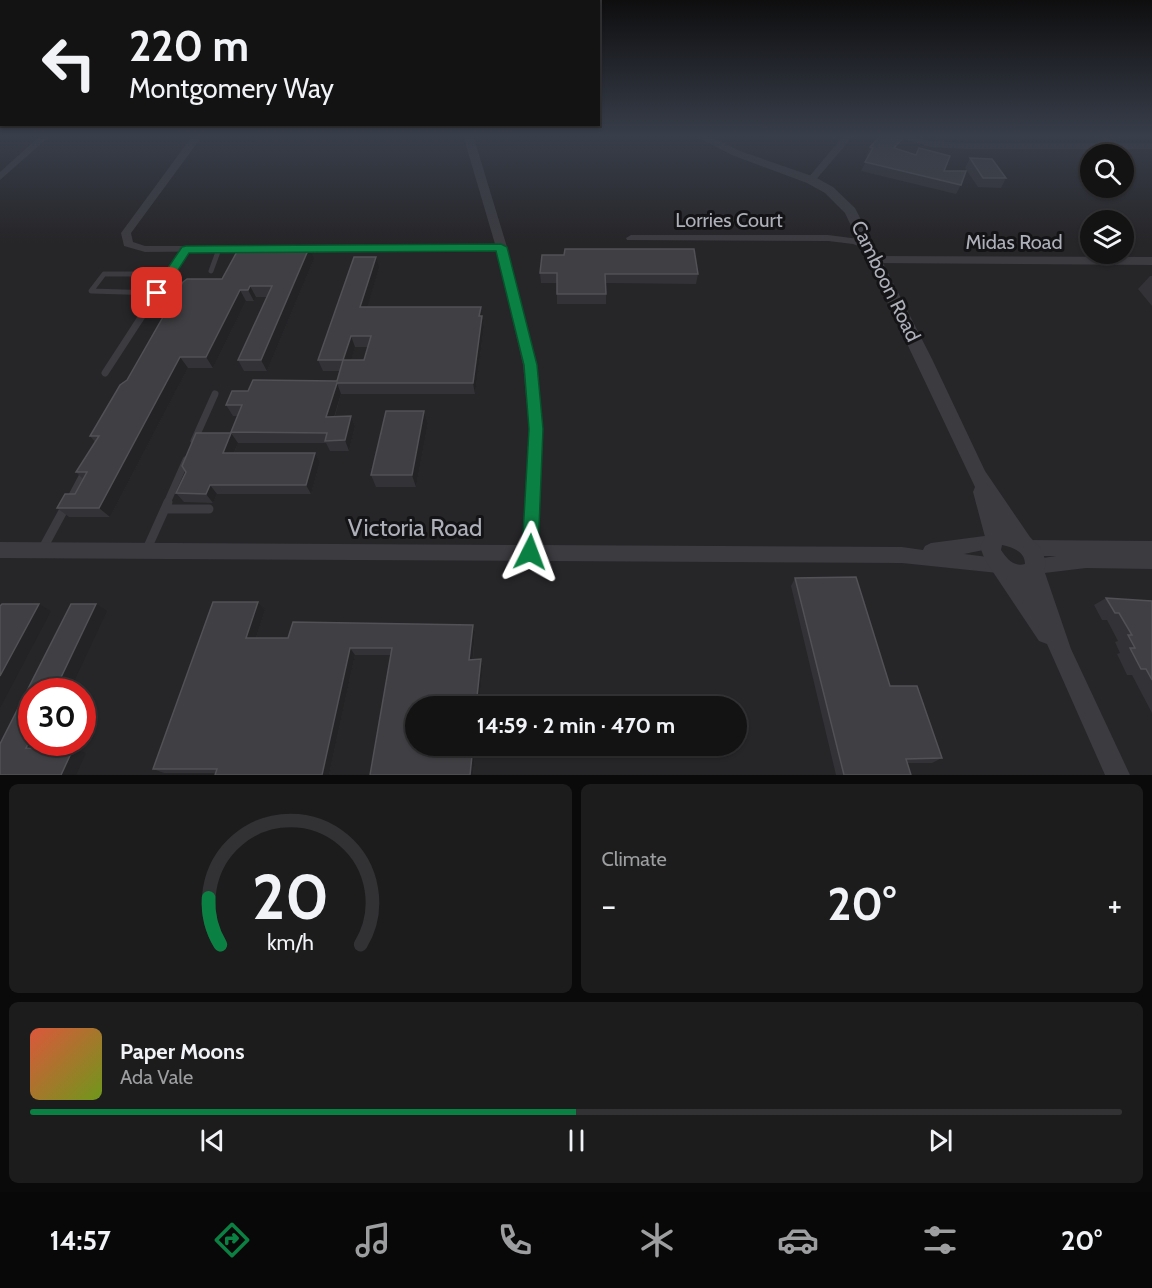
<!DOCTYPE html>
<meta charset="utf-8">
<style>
body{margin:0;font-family:Cabin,sans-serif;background:#1c1c1d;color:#f1f3f6;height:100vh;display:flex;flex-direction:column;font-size:22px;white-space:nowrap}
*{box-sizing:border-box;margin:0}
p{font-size:20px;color:#9d9ea0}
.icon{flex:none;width:33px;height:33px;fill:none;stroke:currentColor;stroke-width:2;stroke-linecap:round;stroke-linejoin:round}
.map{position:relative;height:775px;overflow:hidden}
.sheet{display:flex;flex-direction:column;gap:9px;padding:9px;background:#0a0a0b;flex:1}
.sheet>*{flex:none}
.guide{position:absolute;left:0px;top:0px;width:600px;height:126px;box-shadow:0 2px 4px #0004,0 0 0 2px #323234;background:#131314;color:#f1f3f6;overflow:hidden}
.buttons{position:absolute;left:1080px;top:144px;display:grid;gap:12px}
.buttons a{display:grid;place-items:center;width:54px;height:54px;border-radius:50%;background:#131314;box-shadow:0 2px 4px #0004,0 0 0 2px #323234;font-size:30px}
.speed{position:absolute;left:18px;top:678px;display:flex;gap:12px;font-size:30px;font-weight:700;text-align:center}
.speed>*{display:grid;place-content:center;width:78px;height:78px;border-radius:50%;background:#131314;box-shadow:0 2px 4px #0004,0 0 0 2px #323234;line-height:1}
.speed .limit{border:9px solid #d22;background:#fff;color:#111}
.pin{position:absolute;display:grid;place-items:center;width:51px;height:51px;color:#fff;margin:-26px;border-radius:12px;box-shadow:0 3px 9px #0006}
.me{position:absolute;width:66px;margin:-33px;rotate:3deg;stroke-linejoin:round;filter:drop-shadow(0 0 4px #0008)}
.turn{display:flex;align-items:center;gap:21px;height:126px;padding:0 30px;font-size:27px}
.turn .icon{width:78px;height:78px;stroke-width:2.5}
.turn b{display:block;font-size:42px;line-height:51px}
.big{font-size:45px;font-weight:700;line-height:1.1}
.sheet .widget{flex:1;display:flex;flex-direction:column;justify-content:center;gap:9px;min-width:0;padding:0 21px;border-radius:9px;background:#1c1c1d}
.sheet .dial{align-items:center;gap:0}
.dial svg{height:156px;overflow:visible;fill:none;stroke:#323234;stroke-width:7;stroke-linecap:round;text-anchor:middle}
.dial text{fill:#f1f3f6;stroke:none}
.song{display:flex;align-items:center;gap:18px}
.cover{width:72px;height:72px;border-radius:9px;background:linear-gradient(135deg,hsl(10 70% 55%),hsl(80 70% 35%))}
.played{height:6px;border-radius:3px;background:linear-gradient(90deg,#0b8043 50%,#323234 50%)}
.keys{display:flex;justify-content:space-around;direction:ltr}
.heat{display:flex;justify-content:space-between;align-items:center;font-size:33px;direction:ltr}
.sheet .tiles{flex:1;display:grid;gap:9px;grid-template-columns:1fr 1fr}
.widget:last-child{grid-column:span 2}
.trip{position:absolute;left:405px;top:696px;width:342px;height:60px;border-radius:30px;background:#131314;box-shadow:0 2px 4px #0004,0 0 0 2px #323234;font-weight:700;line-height:60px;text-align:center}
.dock{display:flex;height:96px;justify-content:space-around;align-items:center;background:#080808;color:#9d9ea0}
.dock .icon{width:42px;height:42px}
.dock .selected{color:#0b8043}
.dock b{font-size:27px;color:#f1f3f6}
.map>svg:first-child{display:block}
</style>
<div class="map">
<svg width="1152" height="775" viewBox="0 0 1152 775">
<rect width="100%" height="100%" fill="#19191b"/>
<!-- built -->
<path fill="#262528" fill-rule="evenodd" d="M0 135H1152V775H0ZM1090 154H1124V188H1090ZM1090 220H1124V254H1090ZM32 692H82V742H32ZM416 706H736V746H416Z"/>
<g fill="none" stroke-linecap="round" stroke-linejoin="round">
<!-- service-far2 -->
<path stroke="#3b3b40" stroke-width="5" d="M211 271 219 249
M157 293 91 291 104 274H170
M156 295 186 249"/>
<!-- service-far1 -->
<path stroke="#3b3b40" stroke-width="7" d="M105 373 157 293
M194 441 215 394
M68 503 85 471
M167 503 186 460"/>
<!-- service -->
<path stroke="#3b3b40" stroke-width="9" d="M165 509H209
M43 548 68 502
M146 551 168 502"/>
<!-- minor -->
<path fill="#3b3b40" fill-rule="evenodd" d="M41 135H51L0 180V172Z
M193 135H203L131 233 133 242 145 246H256L262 249 260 251 145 252 124 246 121 233Z
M463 135H473L507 247 537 365 543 429 538 545 902 547 923 550 925 546 931 543 992 535 998 537 1000 542 998 547 964 554 1004 559 1006 565 1004 571 998 573 902 563 0 558V542L522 545 529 429 523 365 496 250 293 251 287 248 293 245 495 244Z
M844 135H854L814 182H808V178Z
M891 135H906L931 141 966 143H1152V149H966L931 147Z
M631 235H828L859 239 875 247 869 250 853 244 828 241 627 240 626 238Z
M875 256 1152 257V265L871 263V257Z
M1029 540 1152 541V569L1086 568 1036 574 1030 572 1028 566 1030 560 1056 556H1029L1023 553 1021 548 1023 543Z"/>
<!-- tertiary -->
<path fill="#3b3b40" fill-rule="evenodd" d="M693 135H707L740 151 815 177 833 187 855 208 932 359 985 471 1030 537 1042 550 1046 563 1044 570 1071 649 1130 775H1105L1047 644 1039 641 985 560 980 547 985 537 973 492 975 487 845 213 825 193 807 183 732 155ZM1002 545C1013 547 1025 552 1025 564 1014 567 1007 559 1001 550Z"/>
</g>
<!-- wall -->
<path fill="#333236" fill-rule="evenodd" d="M870 147H899L897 149 944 171 961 185 956 194 861 171 868 157 866 156Z
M970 158 1006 178 1001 188 978 187 965 168Z
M314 259 267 371H244L238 360 267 297H256L254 301H246L213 368H188L110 517H69L57 508 75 494 83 479 76 472 95 442 90 436 127 380 222 279Z
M379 268 367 307H481L484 327 475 394H341L335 416H351L355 426 349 451H330L326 443H238L234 453H315L320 462 311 494H217L213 503 184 502 176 493 231 433V432L238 416H233L226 405 248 391 337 381 340 371H323L318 360ZM355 347H368L364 360H351Z
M540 273 698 274 696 284 606 283V304H557V283H541Z
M1150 276H1152V306L1138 289Z
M424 411 428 423 416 487H376L371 475Z
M795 578 890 686 942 758 932 763H907L911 775H836L791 586Z
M1106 598 1152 601V713L1132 675H1127L1117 654 1120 653 1115 642 1118 641 1107 620H1102L1094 605Z
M213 602H258L265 610 256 638H288L293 622 473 625 475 632 473 660 481 659 483 666 479 706H416V746H476L473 775H370L391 655H355L329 775H215L216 773H164L153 769Z"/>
<!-- shaded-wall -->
<path fill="#232325" d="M903 138 899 147 890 157 894 148Z
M309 248 314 259 267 371 261 360Z
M376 257 379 268 364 318 360 307Z
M250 286 256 297 254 301 248 290Z
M240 290 246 301 213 368 206 357Z
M481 307 484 327 475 394 473 383Z
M351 336 355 347 348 371 343 360Z
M180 357 188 368 110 517 99 508Z
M337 383 341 394 331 427 326 417Z
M424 411 428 423 416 487 412 475Z
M351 416 355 426 349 451 345 440Z
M231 433 238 443 230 462 223 453Z
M315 453 320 462 311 494 306 485Z
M210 485 217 494 213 503 206 494Z
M258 602 265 610 254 644 246 638Z
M39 604 51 611 0 708V676Z
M96 604 107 611 69 692H54Z
M473 625 475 632 472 666 469 660Z
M350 648 355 655 329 775H322Z
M481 659 483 666 479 706H476Z
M32 737V742H45L40 753 26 748Z
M473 746H476L473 775H470Z
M73 749 86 753 76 775H61Z"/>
<!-- building -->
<path fill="#404044" stroke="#515156" stroke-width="1.5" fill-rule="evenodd" d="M882 135H894L903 138 894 148 916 155 919 148 950 156 944 171H966L961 185 865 162 873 148 870 147Z
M970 158 992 159 1006 178H983Z
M239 248H309L261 360H238L272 286H250L248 290H240L206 357H180L99 508H57L65 494H75L87 472H76L99 436H90L120 385 127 380 183 282 187 279H222Z
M565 249H694L698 274H605L606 294H557V273H540L542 255H564Z
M354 257H376L360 307H481L479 316H482L473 383H337L326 417 351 416 345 440 325 441 327 433 231 432 242 405H226L232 391H248L253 380 337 381 343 360H318ZM351 336H371L364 360H343Z
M386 411H424L412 475H371Z
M196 433H231L223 453H315L306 485H210L206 494 176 493 186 472 182 466Z
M856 577 890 686H917L942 758 906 759 911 775H844L795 578Z
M1106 598 1152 601V680L1146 669H1141L1130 648H1135L1128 635H1132L1119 613H1115Z
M213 602H258L246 638H288L293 622 473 625 469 660 481 659 476 706H416V746H473L470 775H370L392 648H350L322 775H215L217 769H153Z
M2 604H39L0 676V606Z
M71 604H96L54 692H32V737L26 748 73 749 61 775H0V744Z"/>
<!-- sky -->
<linearGradient id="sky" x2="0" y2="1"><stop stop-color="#0e0e0f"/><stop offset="0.56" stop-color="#383e4a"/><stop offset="1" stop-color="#383e4a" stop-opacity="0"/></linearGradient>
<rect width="1152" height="243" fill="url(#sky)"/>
<!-- route -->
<path fill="#0b8043" stroke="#07532c" stroke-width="1.5" d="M501 244 507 247 537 365 543 429 538 552 536 558 530 560 524 558 522 552 529 429 524 365 496 251 189 253 162 295 157 297 151 293 182 247 186 246Z"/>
<g text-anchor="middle" stroke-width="6" stroke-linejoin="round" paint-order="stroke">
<!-- street labels -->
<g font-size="20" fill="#adafb9" stroke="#141416">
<text x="729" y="227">Lorries Court</text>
<text x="1014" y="249">Midas Road</text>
<text transform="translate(886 281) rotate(64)" y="7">Camboon Road</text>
</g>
<!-- near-street labels -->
<g font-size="24" fill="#adafb9" stroke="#141416">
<text x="415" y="536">Victoria Road</text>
</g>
</g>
</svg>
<div class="buttons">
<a><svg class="icon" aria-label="search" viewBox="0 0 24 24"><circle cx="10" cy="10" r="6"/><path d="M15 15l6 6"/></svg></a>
<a><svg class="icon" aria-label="layers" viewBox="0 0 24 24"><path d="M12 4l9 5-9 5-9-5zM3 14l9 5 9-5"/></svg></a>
</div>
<div class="speed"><div class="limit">30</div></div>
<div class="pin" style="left:157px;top:293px;background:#d93025"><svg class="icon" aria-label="arrive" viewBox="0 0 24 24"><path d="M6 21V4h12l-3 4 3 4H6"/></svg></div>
<svg class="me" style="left:530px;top:552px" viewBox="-20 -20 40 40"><path d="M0-17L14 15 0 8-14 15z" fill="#0b8043" stroke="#fff" stroke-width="4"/></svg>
<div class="trip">14:59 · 2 min · 470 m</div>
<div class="guide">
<div class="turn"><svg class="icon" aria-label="left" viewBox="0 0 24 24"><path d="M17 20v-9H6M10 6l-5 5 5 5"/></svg><div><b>220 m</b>Montgomery Way</div></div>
</div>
</div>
<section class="sheet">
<div class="tiles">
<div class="widget dial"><svg viewBox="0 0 100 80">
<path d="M14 69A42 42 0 1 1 86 69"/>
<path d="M14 69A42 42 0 0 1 8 45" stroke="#0b8043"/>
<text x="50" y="56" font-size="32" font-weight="700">20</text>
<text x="50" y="72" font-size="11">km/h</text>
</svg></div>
<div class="widget"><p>Climate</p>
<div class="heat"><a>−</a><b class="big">20°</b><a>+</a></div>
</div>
<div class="widget">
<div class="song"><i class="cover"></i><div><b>Paper Moons</b><p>Ada Vale</p></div></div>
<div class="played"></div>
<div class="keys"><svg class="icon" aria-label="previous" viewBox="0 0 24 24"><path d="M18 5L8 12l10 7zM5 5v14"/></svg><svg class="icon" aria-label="pause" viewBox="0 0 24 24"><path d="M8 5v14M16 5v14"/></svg><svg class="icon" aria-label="next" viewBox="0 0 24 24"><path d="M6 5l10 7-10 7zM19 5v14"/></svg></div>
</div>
</div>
</section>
<nav class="dock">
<b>14:57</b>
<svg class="icon selected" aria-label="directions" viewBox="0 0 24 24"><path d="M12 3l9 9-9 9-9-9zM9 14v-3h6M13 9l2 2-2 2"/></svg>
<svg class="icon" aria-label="music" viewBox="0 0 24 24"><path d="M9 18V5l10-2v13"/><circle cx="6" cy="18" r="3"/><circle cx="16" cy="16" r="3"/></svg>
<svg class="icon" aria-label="phone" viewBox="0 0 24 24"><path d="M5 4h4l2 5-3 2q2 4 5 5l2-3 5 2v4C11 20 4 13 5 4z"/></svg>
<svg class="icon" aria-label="climate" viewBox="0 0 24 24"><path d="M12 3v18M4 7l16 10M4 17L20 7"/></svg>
<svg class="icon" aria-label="car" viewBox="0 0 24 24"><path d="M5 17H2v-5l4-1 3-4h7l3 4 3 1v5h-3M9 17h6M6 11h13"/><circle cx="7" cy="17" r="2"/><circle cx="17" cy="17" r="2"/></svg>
<svg class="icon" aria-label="filters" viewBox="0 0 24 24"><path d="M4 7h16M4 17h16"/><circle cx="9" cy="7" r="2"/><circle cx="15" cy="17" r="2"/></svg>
<b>20°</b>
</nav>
